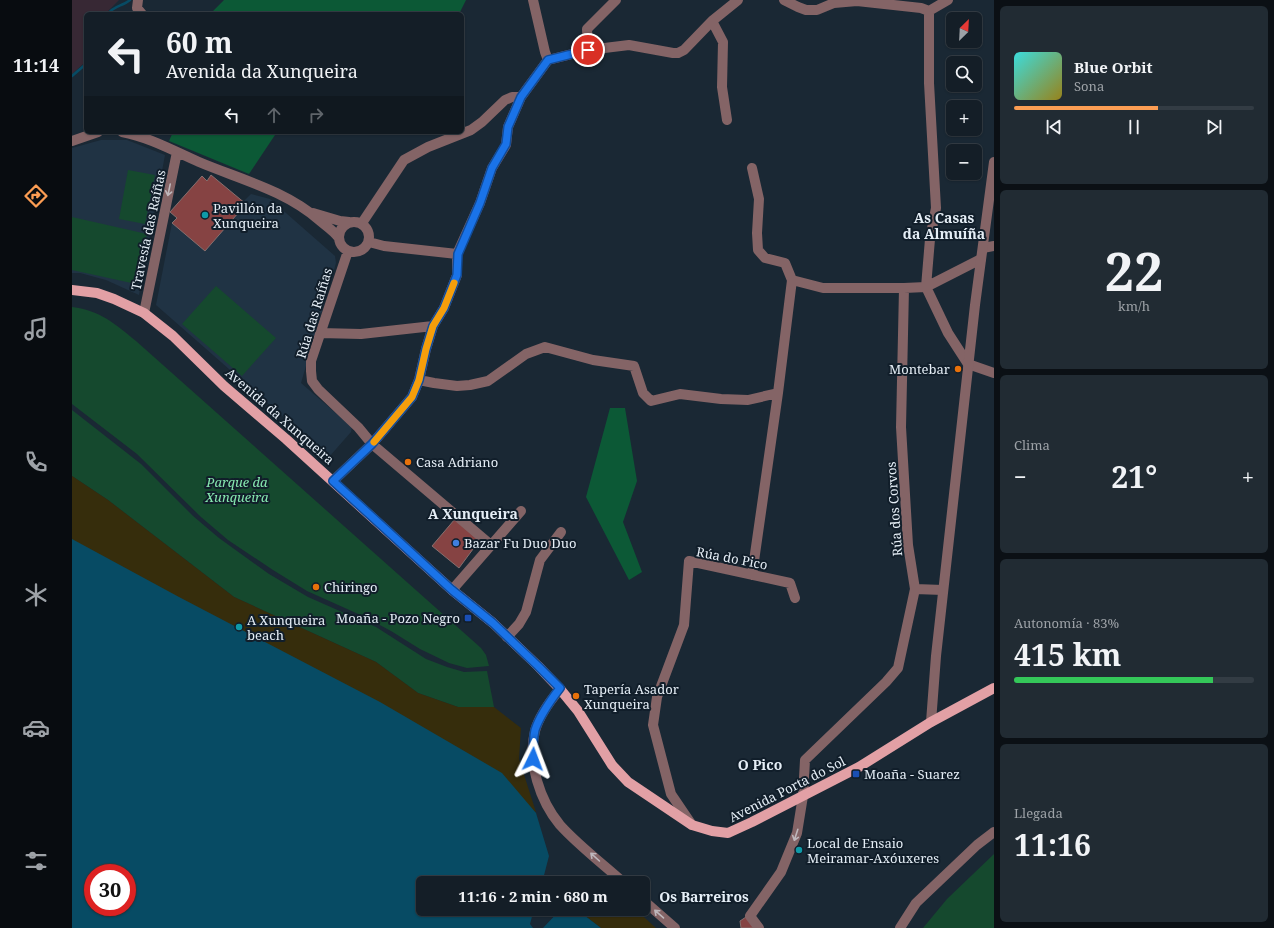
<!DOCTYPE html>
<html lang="es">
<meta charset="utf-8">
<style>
body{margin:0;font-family:"Noto Serif",serif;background:#212b33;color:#f1f3f6;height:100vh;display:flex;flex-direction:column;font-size:15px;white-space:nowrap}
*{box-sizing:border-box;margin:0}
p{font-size:13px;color:#9da2a7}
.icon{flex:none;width:22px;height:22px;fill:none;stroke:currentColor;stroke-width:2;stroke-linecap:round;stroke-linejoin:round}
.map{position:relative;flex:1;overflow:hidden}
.panel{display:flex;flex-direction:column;gap:6px;padding:6px;background:#0b1015;width:280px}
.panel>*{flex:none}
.banner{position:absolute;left:12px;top:12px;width:380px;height:122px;border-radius:6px;box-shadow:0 1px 3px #0004,0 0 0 1px #333c44;background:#141e27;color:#f1f3f6;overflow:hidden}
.needle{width:26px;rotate:24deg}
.controls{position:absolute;left:874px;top:12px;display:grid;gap:8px}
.controls a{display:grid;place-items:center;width:36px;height:36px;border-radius:6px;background:#141e27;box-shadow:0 1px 3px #0004,0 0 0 1px #333c44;font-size:20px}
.speed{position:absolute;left:12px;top:864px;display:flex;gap:8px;font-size:20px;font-weight:700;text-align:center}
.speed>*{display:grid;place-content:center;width:52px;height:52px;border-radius:50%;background:#141e27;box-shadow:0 1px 3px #0004,0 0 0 1px #333c44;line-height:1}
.speed .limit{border:6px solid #d22;background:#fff;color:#111}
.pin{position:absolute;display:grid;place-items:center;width:34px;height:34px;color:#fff;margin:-17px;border:2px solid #fff;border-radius:50%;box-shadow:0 1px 4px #0007}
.me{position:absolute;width:44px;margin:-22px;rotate:3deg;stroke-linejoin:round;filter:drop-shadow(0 0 3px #0008)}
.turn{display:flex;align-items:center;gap:14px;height:84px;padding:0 16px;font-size:18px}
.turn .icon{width:52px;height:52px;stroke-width:2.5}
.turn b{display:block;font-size:28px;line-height:34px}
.lanes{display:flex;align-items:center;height:38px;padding:0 16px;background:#0003;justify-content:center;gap:20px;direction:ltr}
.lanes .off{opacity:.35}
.big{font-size:30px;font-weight:700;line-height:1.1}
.panel .widget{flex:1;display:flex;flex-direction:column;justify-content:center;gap:6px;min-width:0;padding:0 14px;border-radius:6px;background:#212b33}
.panel .dial{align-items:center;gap:0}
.dial b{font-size:52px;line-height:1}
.song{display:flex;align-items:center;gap:12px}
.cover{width:48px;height:48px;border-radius:6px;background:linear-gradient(135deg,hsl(180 70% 55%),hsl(50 70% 35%))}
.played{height:4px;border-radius:2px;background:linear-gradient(90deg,#fc9d53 60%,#333c44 60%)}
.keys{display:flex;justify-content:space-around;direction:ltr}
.heat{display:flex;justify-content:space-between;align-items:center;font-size:22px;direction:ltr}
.charge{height:6px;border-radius:3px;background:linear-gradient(90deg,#34c759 83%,#333c44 0)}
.trip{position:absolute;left:344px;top:876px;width:234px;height:40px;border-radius:6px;background:#141e27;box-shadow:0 1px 3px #0004,0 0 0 1px #333c44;font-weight:700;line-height:40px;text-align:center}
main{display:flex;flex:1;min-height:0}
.dock{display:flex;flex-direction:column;width:72px;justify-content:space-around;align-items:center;background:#080c10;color:#9da2a7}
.dock .icon{width:28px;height:28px}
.dock .on{color:#fc9d53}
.dock b{font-size:18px;color:#f1f3f6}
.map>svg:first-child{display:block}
</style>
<main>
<nav class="dock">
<b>11:14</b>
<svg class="icon on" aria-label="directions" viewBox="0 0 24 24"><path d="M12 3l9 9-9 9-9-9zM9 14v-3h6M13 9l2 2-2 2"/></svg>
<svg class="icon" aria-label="music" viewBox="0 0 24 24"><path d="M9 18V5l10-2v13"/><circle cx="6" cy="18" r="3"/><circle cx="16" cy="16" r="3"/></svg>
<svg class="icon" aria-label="phone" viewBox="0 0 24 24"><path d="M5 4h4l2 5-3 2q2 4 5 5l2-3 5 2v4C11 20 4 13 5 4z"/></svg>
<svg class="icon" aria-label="climate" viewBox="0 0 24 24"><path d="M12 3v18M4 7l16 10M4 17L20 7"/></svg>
<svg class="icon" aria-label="car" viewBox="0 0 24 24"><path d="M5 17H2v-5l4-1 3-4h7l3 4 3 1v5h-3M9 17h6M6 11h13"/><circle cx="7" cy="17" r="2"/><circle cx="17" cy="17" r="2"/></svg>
<svg class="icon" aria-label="filters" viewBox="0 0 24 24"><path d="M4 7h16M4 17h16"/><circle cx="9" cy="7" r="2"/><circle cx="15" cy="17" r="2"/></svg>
</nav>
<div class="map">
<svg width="922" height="928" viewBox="0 0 922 928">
<rect width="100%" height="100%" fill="#1a2834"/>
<!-- built -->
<path fill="#203344" d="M29 140H55L93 155 67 295 34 280 8 273H0V148Z
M139 175 171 202 179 194 198 199 263 256 264 263 229 383 280 427 279 432 257 457 84 305 100 223 105 218 98 212 130 176 135 181Z"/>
<!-- industrial -->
<path fill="#372834" d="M0 0H47L33 14H14V61L10 65 0 74Z"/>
<!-- green -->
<path fill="#15492e" d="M56 170 83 175 73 224 47 219Z
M0 217 75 234 64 284 0 270Z
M144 286 204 338 170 376 110 324Z
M0 307C29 311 42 323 64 341L409 648 414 655 417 666 395 668 377 663 348 649 319 631 293 617 235 591 201 570 156 540 129 517 65 454 0 404Z
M0 410 69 464 121 516 147 538 197 574 236 597 304 627 354 659 375 667 392 672 415 671 422 707H386L346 693 304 662 162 597 36 500 0 476Z
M922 854V928H851L875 899Z"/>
<!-- forest -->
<path fill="#0c5936" d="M152 0H394L387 14H138Z
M101 132H205L177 174 97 141Z
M538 408H553L565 481 551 522 570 572 557 580 514 497Z"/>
<!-- sand -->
<path fill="#362d0c" d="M0 476 36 500 162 597 304 662 346 693 386 707H422L449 728 447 759 464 812 313 732 0 572Z
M504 909H563L584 928H529Z"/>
<!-- water -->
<path fill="#074b64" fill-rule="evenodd" d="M0 539 107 597 308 702 430 773 464 813 477 856 470 883H351V909H462L458 924 461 928H0ZM21 873H55V907H21Z
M489 909H504L529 928H471Z"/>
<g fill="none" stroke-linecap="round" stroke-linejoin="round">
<!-- stream -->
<path stroke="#074b64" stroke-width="2.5" d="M36 14C41 6 51 6 58 0
M0 76 14 64"/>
</g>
<!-- building -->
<path fill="#864343" stroke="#866f6e" d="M139 175 174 204 133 251 100 223 105 218 98 212 130 176 135 181Z
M383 519 407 541 387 568 360 546Z
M674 917 684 928H669L668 921Z"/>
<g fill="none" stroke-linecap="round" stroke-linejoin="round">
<!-- minor -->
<path stroke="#846466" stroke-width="10" d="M66 0 65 8 70 14
M461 0 473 52 476 60
M712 0 726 7 734 10H745L762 3 785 1 849 8 857 11 876 0
M640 21 651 42 650 87 655 120
M516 50 515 29 544 0
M50 132C77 137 102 151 127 162 167 179 213 190 247 220 254 226 261 230 267 238
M0 141 26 132
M680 168 687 199 685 233 686 250 693 258 713 263 720 280 706 393 680 575
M241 213 268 221 277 222
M267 237a15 15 0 1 1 30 0a15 15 0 1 1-30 0Z
M290 223 332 160 356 147 399 130 410 122 433 100 440 97H449
M297 242 312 246 385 254
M911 248 922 246
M276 251 239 361V371L240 381 246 389 286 427 300 444 419 545
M720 280 751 288H832
M854 287 858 239 864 208 857 83V11
M854 287 909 259
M72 313 105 152
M248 333 289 334 361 326
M347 380 362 383 385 386 398 385 416 381 454 354 473 347 521 360 562 366 571 393 579 401 608 394 649 399 676 400 706 393
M261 481 300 444 340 397 347 380 354 349 361 326 372 308 385 275V254L408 203 420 168 434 145 436 127 449 97 476 60 516 50 557 45 601 53H606L612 50 640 21 666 0
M843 589 871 590
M380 590 449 511
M435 637 447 624 454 612 468 560 489 532
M488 689C478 701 467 716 463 731 455 762 468 801 488 825 506 845 532 865 552 883
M620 825 599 794 581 725 585 697 612 625 617 561 718 583 723 598
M571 900 603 928
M687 928 678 916 709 872 725 833 731 796 733 760 814 682 826 668 843 589 836 545 829 427 832 288 854 287 876 333 896 364 922 373
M828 928 844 903 905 845 922 832"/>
<!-- tertiary -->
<path stroke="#846466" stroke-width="10" d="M859 722 864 656 903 305 922 162"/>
<!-- primary -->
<path stroke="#e2a0a5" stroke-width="10" d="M0 290 25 293 42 299 72 313 101 336 152 386 214 439 380 590 421 623 466 666 488 689 506 711 540 765 556 782 620 825 640 831 656 833 680 822 787 767 859 722 922 688"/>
</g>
<!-- one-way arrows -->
<defs><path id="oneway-shaft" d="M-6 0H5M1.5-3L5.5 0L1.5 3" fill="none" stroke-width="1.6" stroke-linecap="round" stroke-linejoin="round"/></defs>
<g stroke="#beb7bc">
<use href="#oneway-shaft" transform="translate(97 190) rotate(102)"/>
<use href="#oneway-shaft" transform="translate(724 835) rotate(108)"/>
<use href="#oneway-shaft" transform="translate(523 857) rotate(-138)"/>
<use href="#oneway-shaft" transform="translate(587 914) rotate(-139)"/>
</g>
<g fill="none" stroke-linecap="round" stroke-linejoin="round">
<!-- route casing -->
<g stroke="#114b97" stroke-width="10">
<path id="route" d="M461 759C461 749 461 739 463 730 468 715 478 701 488 688L466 666 421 623 380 590 261 481 300 444 340 397 347 380 354 349 361 326 372 308 385 275 386 254 408 203 420 168 434 144 436 127 449 97 476 60 516 50"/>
</g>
<!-- route -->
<use href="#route" stroke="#1a73e8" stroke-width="7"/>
<!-- slow -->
<path stroke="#f59e0b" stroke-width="7" d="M302 442 340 397 347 380 354 349 361 326 372 308 382 283"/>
</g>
<!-- markers -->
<g fill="#0f9aa8" stroke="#111e2a" stroke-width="1.5">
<circle cx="133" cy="215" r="4"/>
<circle cx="167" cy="627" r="4"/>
<circle cx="727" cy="850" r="4"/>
</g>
<g fill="#e8710a" stroke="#111e2a" stroke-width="1.5">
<circle cx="886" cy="369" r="4"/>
<circle cx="336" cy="462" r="4"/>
<circle cx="244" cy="587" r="4"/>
<circle cx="504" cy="696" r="4"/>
</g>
<circle fill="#3f7fe0" stroke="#111e2a" stroke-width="1.5" cx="384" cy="543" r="4"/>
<g fill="#1a4fb4" stroke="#111e2a" stroke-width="1.5">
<rect x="392" y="614" width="8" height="8" rx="2"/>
<rect x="780" y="770" width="8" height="8" rx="2"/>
</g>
<g text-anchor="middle" stroke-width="4" stroke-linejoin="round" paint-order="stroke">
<!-- poi labels -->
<g font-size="13" fill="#e5eef6" stroke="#111e2a" text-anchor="start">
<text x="141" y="213">Pavillón da<tspan x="141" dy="15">Xunqueira</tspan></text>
<text x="878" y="374" text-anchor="end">Montebar</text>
<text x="344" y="467">Casa Adriano</text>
<text x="392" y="548">Bazar Fu Duo Duo</text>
<text x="252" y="592">Chiringo</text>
<text x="388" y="623" text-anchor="end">Moaña - Pozo Negro</text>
<text x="175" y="625">A Xunqueira<tspan x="175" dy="15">beach</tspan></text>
<text x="512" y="694">Tapería Asador<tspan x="512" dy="15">Xunqueira</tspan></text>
<text x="792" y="779">Moaña - Suarez</text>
<text x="735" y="848">Local de Ensaio<tspan x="735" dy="15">Meiramar-Axóuxeres</tspan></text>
</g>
<!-- street labels -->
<g font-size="13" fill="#e5eef6" stroke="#111e2a">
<text transform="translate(76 230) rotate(-78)" y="5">Travesía das Raíñas</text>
<text transform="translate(242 313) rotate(-73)" y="5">Rúa das Raíñas</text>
<text transform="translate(208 416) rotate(41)" y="5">Avenida da Xunqueira</text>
<text transform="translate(822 509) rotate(-94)" y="5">Rúa dos Corvos</text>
<text transform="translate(660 558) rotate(11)" y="5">Rúa do Pico</text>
<text transform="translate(715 789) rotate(-27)" y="5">Avenida Porta do Sol</text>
</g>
<!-- park labels -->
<g font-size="13" font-style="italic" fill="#86e7af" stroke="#111e2a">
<text x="165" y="487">Parque da<tspan x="165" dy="15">Xunqueira</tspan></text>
</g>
<!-- neighbourhood labels -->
<g font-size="14" font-weight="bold" fill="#e5eef6" stroke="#111e2a">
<text x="872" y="223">As Casas<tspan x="872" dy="16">da Almuíña</tspan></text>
<text x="401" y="519">A Xunqueira</text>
<text x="688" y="770">O Pico</text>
<text x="632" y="902">Os Barreiros</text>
</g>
</g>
</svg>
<div class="controls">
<a><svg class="needle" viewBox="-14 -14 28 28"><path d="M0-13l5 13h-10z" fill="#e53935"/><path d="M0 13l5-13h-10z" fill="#9da2a7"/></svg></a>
<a><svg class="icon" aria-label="search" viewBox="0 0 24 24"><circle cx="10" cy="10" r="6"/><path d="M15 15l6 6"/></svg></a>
<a>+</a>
<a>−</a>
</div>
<div class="speed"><div class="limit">30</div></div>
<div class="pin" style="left:516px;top:50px;background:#d93025"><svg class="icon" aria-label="arrive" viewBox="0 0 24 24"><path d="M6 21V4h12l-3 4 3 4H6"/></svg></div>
<svg class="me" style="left:461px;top:759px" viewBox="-20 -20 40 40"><path d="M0-17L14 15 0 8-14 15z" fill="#1a73e8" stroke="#fff" stroke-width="4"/></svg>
<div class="trip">11:16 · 2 min · 680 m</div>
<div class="banner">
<div class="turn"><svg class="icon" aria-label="left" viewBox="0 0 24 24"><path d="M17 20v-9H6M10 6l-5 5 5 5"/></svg><div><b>60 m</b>Avenida da Xunqueira</div></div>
<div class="lanes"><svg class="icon" aria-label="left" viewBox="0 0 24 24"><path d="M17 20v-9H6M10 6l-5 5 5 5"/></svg><svg class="icon off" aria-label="ahead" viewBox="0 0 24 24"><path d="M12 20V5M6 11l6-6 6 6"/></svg><svg class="icon off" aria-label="right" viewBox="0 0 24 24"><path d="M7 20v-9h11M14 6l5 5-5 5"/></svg></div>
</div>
</div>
<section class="panel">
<div class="widget">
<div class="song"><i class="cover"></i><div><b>Blue Orbit</b><p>Sona</p></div></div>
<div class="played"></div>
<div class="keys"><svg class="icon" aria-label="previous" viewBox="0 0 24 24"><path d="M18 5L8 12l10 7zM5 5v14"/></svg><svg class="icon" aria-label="pause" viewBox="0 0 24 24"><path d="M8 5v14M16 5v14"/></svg><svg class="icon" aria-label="next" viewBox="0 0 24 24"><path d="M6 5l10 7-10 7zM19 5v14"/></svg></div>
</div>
<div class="widget dial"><b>22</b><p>km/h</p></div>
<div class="widget"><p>Clima</p>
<div class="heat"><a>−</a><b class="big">21°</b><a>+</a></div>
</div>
<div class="widget"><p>Autonomía · 83%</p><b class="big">415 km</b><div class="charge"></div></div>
<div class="widget"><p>Llegada</p><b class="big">11:16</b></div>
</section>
</main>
